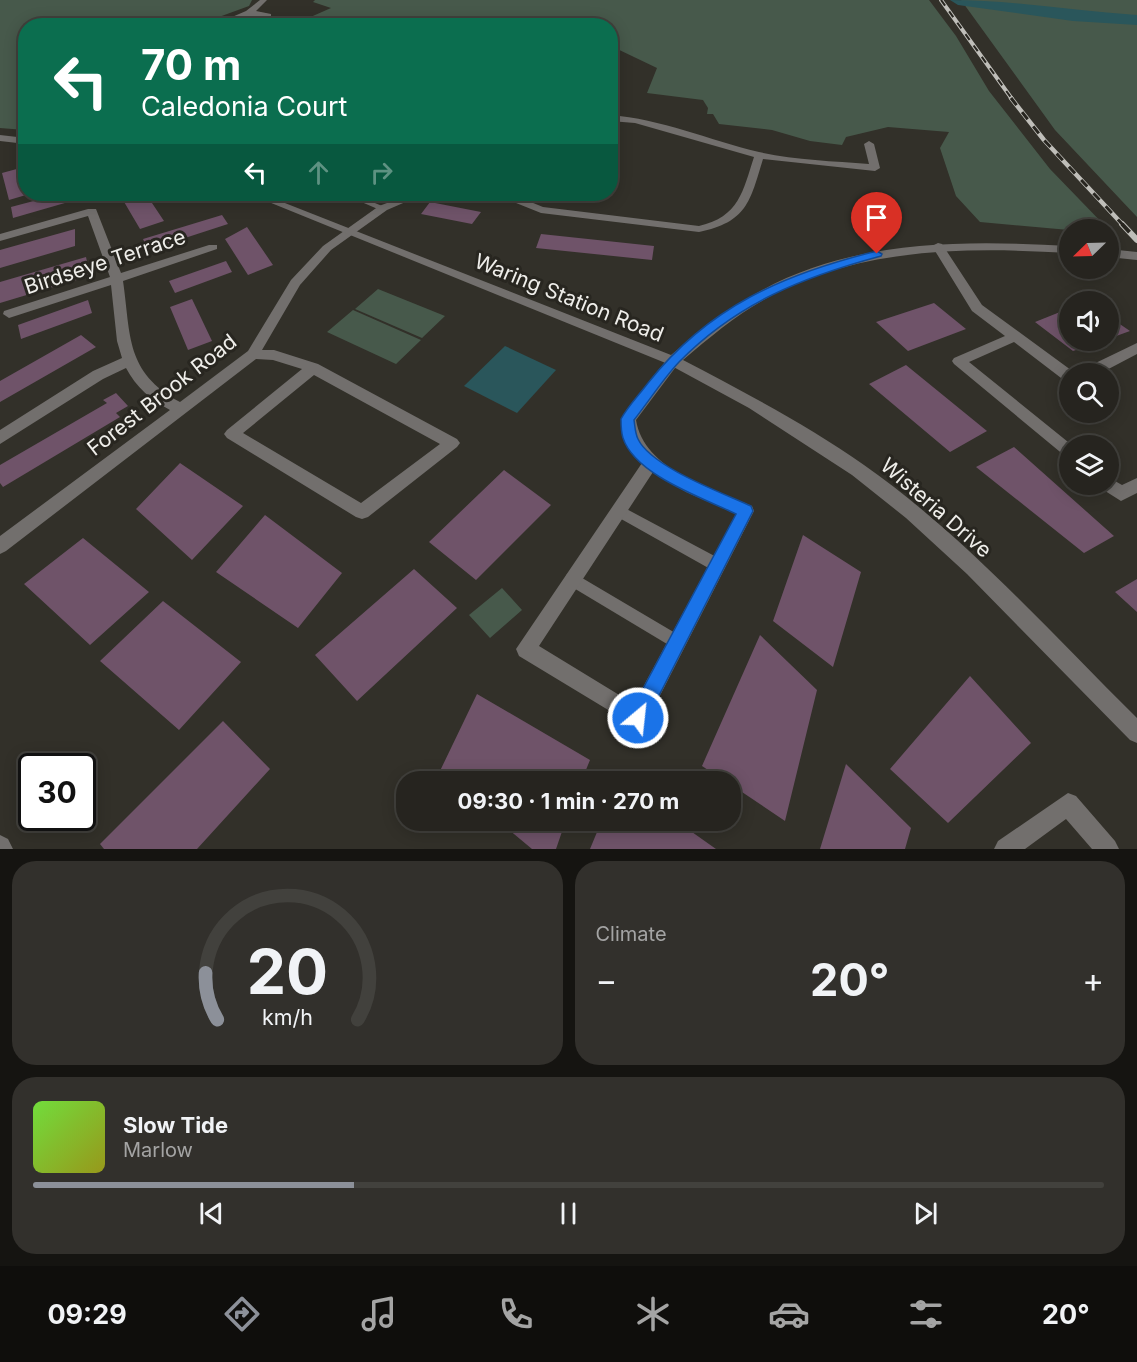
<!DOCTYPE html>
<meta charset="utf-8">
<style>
body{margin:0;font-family:Inter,sans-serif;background:#32302c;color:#f1f3f6;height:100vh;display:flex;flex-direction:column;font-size:22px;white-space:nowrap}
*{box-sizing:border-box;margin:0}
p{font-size:20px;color:#a4a4a4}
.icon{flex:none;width:33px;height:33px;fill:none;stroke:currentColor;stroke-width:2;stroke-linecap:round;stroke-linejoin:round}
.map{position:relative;height:849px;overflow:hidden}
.sheet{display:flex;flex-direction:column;gap:12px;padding:12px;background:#151411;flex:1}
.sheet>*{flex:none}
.banner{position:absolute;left:18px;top:18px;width:600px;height:183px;border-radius:24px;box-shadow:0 3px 15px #0003,0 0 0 2px #42413d;background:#0b6e4f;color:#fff;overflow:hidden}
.needle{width:39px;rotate:247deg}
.buttons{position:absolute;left:1059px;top:219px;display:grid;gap:12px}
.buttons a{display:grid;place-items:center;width:60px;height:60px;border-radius:50%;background:#26241f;box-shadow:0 3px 15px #0003,0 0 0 2px #42413d;font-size:30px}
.speed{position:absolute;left:18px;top:753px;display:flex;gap:12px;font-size:30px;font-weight:700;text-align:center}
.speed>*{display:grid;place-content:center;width:78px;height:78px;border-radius:50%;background:#26241f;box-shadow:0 3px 15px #0003,0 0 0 2px #42413d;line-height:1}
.speed .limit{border:3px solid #111;border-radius:9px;background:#fff;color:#111}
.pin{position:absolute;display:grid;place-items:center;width:51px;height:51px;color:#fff;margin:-62px -26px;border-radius:50% 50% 50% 0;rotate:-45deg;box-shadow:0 0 6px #0007}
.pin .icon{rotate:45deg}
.me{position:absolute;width:66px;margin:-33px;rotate:28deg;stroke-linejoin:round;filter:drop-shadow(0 0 4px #0008)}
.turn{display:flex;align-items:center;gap:21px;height:126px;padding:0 24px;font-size:27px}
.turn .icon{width:78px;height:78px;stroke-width:2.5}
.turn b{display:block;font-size:42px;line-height:51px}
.lanes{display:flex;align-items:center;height:57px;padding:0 24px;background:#0003;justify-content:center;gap:30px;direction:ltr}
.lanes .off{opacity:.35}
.big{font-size:45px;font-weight:700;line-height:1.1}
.sheet .widget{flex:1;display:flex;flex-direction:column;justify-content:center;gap:9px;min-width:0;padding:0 21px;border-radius:24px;background:#32302c}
.sheet .dial{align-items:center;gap:0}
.dial svg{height:156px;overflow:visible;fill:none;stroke:#42413d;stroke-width:7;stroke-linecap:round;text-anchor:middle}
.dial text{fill:#f1f3f6;stroke:none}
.song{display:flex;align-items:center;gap:18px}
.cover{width:72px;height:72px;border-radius:9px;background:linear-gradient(135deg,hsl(100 70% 55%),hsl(60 70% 35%))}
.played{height:6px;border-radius:3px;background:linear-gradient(90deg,#8c9099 30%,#42413d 30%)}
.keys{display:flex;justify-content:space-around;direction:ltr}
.heat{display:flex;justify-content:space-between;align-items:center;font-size:33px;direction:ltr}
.sheet .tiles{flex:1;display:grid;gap:12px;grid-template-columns:1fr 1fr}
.widget:last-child{grid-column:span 2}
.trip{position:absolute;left:396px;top:771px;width:345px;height:60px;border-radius:24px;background:#26241f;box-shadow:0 3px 15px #0003,0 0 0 2px #42413d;font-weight:700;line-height:60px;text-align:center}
.menu{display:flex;height:96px;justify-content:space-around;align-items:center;background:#0f0e0c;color:#a4a4a4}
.menu .icon{width:42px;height:42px}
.menu .active{color:#8c9099}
.menu b{font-size:27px;color:#f1f3f6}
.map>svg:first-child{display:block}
</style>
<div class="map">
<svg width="1137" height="849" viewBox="0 0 1137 849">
<rect width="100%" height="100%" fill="#323029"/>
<!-- green -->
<path fill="#47594b" d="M0 0H252L249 6 197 25 26 26 25 130 0 128Z
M315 0H929L956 36 989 91 1050 169 1108 229 1069 230 980 222 956 196 940 148 949 132 888 127 846 137 842 145 810 141 772 130 719 124 713 114H707L708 108 703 100 647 93 657 68 611 46 610 26 298 25 309 20 306 19 331 8 313 2Z
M961 0H1137V217L1055 130Z
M378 289 445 316 422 338 355 309Z
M353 310 421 340 396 364 327 332Z
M502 588 522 610 490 638 469 615Z"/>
<!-- water -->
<path fill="#2a565b" d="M505 346 556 370 517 413 464 386Z"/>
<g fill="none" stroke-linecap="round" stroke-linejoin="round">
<!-- river -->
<path fill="#2a565b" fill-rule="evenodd" d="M950 0C1012 0 1074 11 1137 15V25L1073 21 958 5Z"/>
</g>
<!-- building -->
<path fill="#6f5369" d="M24 167 26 195 9 200 2 173Z
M60 194H96L13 218 11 207Z
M125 194H146L164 221 140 229 120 195Z
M430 202 481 212 472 224 421 214Z
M222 215 228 224 148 250 143 239Z
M247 227 273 265 248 275 225 239Z
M75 229V246L0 268V250Z
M541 234 654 246 652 260 536 248Z
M86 257 90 276 0 303V282Z
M226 261 232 272 175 293 169 281Z
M192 299 212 341 188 350 170 307Z
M88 300 92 313 21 339 18 325Z
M934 303 966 329 908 351 876 322Z
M1070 308V340L1103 341 1073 351 1035 322Z
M1108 316 1130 331 1108 339Z
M81 335 96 347 0 402V381Z
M906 365 987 431 950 452 869 384Z
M116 393 128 406 116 413 120 417 3 487 0 483V465L107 403 103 400Z
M1014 447 1114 536 1084 553 976 467Z
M180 463 243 506 192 560 136 509Z
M504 470 551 505 476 580 429 542Z
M265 515 342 573 298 628 216 572Z
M803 535 861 572 833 667 773 621Z
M83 538 149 592 90 645 24 584Z
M414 569 457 608 357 701 315 655Z
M1137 579V612L1115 592Z
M163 601 241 662 179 730 100 661Z
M760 635 817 690 785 821 730 784V782H726L702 766Z
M970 676 1031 743 948 823 890 769Z
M477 694 590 760 581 782H449L439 773Z
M223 721 270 769 197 849H104L100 844Z
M846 764 911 828 905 849H820Z
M497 820H566L556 849H532Z
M602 820H675L716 849H590Z"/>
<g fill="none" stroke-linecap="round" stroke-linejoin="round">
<!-- service -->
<path fill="#726f6d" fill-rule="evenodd" d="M343 194H353L387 208 380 210Z
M619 505 722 560 724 565 722 570 717 571 712 570 614 515 612 511 614 507Z
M572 572 682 637 685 642 682 647 677 650 567 584 565 579 567 574Z"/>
<!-- minor -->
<path fill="#726f6d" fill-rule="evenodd" d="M260 0H267L256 11 271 14V18L252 26H242L261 17C244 13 228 26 211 26L246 11Z
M610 115C661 119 709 140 759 152 794 160 833 161 869 164L864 144 869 141 874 144 880 168 875 171 763 159C750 202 747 222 699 232L541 213 499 196 498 194H511L543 207 699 226C739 217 743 191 754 157L635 123 610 121Z
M411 194H424L387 210 331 250 300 285 262 350H274L318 364 457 439 460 443 457 447 368 517 362 519 356 517 227 438 224 434 227 430 302 369 273 360 256 359 6 551 0 554V536L170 410C151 400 136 387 126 368L103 379 0 444V430L93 371 122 358 117 341 111 285 9 318 3 314 4 311 110 277 88 216 0 241V234L88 209H96L121 273 209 245H217V249L123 281C131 336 125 372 180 402L248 351 291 280 323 246 379 206ZM314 375 440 444 361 503 243 433Z
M938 243 942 244 982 305 1075 373 1070 374V382L1065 381 1014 342 969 362 1073 446H1070V458L1065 456 954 364 952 361 954 358 1005 336 972 311 932 246Z
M1137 343V354L1099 374H1079L1081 370Z
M673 356 678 358 680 361 678 364 636 420C644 470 711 488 752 506L754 511 645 725 638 728 519 656 516 649 642 463C629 450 623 437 621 419L668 358ZM653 472 686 492 736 514 634 704 539 646Z
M1108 477 1122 485 1137 478V493L1121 501 1102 489 1100 484H1108Z
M1068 793 1076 796 1115 841 1119 849H1092L1066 819 1025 849H994L998 841Z
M0 835 8 839 13 849H0Z"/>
<!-- tertiary -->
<path fill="#726f6d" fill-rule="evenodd" d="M0 135 26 138V144L0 141Z
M249 194H262L671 355C699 332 726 311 757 293 851 239 964 240 1070 246V253C966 247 860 247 767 298 736 315 710 337 683 360 744 392 807 425 864 465 965 536 1050 632 1137 718V743L1130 740 967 574 906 518 852 475 749 408 668 364Z
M1108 249 1137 252V260L1108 257Z"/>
<!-- rail-far2 casing -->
<g stroke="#bfbeb9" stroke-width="4">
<path id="rail-far2" d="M941 0 1012 99"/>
</g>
<!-- rail-far1 casing -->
<g stroke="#bfbeb9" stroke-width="4.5">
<path id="rail-far1" d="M1011 98 1044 140 1123 225"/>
</g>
<!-- rail casing -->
<g stroke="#bfbeb9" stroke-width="6">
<path id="rail" d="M1122 224 1137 240"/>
</g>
<!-- rail-far2 -->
<use href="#rail-far2" stroke="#282620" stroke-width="2" stroke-dasharray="7" stroke-linecap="butt"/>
<!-- rail-far1 -->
<use href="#rail-far1" stroke="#282620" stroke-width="3" stroke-dasharray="9" stroke-linecap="butt"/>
<!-- rail -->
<use href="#rail" stroke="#282620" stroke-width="4" stroke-dasharray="11" stroke-linecap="butt"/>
</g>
<!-- route -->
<path fill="#1a73e8" stroke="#114b97" stroke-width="1.5" d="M877 251 882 254 881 256C803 277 737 303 679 362 663 379 649 401 634 420 635 426 635 433 638 439 651 467 723 493 751 506L753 511 644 725 638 727 631 725 628 718 631 711 736 514C703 498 635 475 623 438 621 432 621 425 621 419 628 406 639 395 648 383 709 306 784 274 877 251Z"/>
<g text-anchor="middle" stroke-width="6" stroke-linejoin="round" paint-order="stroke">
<!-- street labels -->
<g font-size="21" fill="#efeeea" stroke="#282620">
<text transform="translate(105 262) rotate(-18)" y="7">Birdseye Terrace</text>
<text transform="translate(569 298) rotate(22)" y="7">Waring Station Road</text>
<text transform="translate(162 395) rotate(-38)" y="7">Forest Brook Road</text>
<text transform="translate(936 508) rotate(41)" y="7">Wisteria Drive</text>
</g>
</g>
</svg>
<div class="buttons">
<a><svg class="needle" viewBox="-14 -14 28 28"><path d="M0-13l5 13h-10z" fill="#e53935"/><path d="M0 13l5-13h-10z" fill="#a4a4a4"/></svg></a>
<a><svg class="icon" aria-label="sound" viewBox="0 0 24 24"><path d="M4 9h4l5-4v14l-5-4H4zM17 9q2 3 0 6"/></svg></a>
<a><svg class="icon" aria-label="search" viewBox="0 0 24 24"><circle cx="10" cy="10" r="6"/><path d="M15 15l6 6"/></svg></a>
<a><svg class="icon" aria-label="layers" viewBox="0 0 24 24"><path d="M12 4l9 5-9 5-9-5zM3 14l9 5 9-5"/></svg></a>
</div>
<div class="speed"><div class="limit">30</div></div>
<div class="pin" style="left:877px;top:254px;background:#d93025"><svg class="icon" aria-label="arrive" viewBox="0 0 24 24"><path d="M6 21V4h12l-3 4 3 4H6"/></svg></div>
<svg class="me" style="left:638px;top:718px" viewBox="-20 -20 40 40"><circle r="17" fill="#1a73e8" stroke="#fff" stroke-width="3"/><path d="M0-11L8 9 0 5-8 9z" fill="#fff"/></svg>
<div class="trip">09:30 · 1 min · 270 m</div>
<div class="banner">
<div class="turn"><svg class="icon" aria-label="left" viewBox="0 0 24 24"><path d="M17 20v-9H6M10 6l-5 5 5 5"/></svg><div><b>70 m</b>Caledonia Court</div></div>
<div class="lanes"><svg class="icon" aria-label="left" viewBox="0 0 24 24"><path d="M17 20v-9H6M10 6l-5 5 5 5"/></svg><svg class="icon off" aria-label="ahead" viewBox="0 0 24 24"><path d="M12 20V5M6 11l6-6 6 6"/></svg><svg class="icon off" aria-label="right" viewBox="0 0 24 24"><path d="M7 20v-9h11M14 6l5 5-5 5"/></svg></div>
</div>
</div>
<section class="sheet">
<div class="tiles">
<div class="widget dial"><svg viewBox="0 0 100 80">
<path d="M14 69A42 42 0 1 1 86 69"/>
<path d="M14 69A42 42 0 0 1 8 45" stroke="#8c9099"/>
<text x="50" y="56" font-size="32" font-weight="700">20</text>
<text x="50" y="72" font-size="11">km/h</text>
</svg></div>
<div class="widget"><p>Climate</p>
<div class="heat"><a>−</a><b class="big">20°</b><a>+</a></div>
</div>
<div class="widget">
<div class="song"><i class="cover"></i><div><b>Slow Tide</b><p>Marlow</p></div></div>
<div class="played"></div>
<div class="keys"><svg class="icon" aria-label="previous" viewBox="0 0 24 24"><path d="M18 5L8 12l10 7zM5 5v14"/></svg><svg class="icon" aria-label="pause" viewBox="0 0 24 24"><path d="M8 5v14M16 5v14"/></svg><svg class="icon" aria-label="next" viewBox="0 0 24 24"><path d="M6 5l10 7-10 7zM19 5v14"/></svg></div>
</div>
</div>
</section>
<nav class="menu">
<b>09:29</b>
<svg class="icon active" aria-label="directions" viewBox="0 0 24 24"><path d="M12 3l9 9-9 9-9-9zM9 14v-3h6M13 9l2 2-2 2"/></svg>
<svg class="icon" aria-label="music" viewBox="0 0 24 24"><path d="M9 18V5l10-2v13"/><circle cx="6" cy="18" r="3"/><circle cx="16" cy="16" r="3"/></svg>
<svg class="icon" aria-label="phone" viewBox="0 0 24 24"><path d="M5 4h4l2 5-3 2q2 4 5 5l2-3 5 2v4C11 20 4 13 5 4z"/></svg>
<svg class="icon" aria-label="climate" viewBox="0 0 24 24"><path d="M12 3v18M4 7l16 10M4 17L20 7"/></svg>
<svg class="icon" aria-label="car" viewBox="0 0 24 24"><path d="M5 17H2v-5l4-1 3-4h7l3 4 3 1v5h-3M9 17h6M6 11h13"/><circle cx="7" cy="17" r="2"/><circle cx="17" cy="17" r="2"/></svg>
<svg class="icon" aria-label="filters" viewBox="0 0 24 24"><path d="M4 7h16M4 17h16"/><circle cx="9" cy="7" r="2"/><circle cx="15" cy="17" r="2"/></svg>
<b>20°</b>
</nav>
